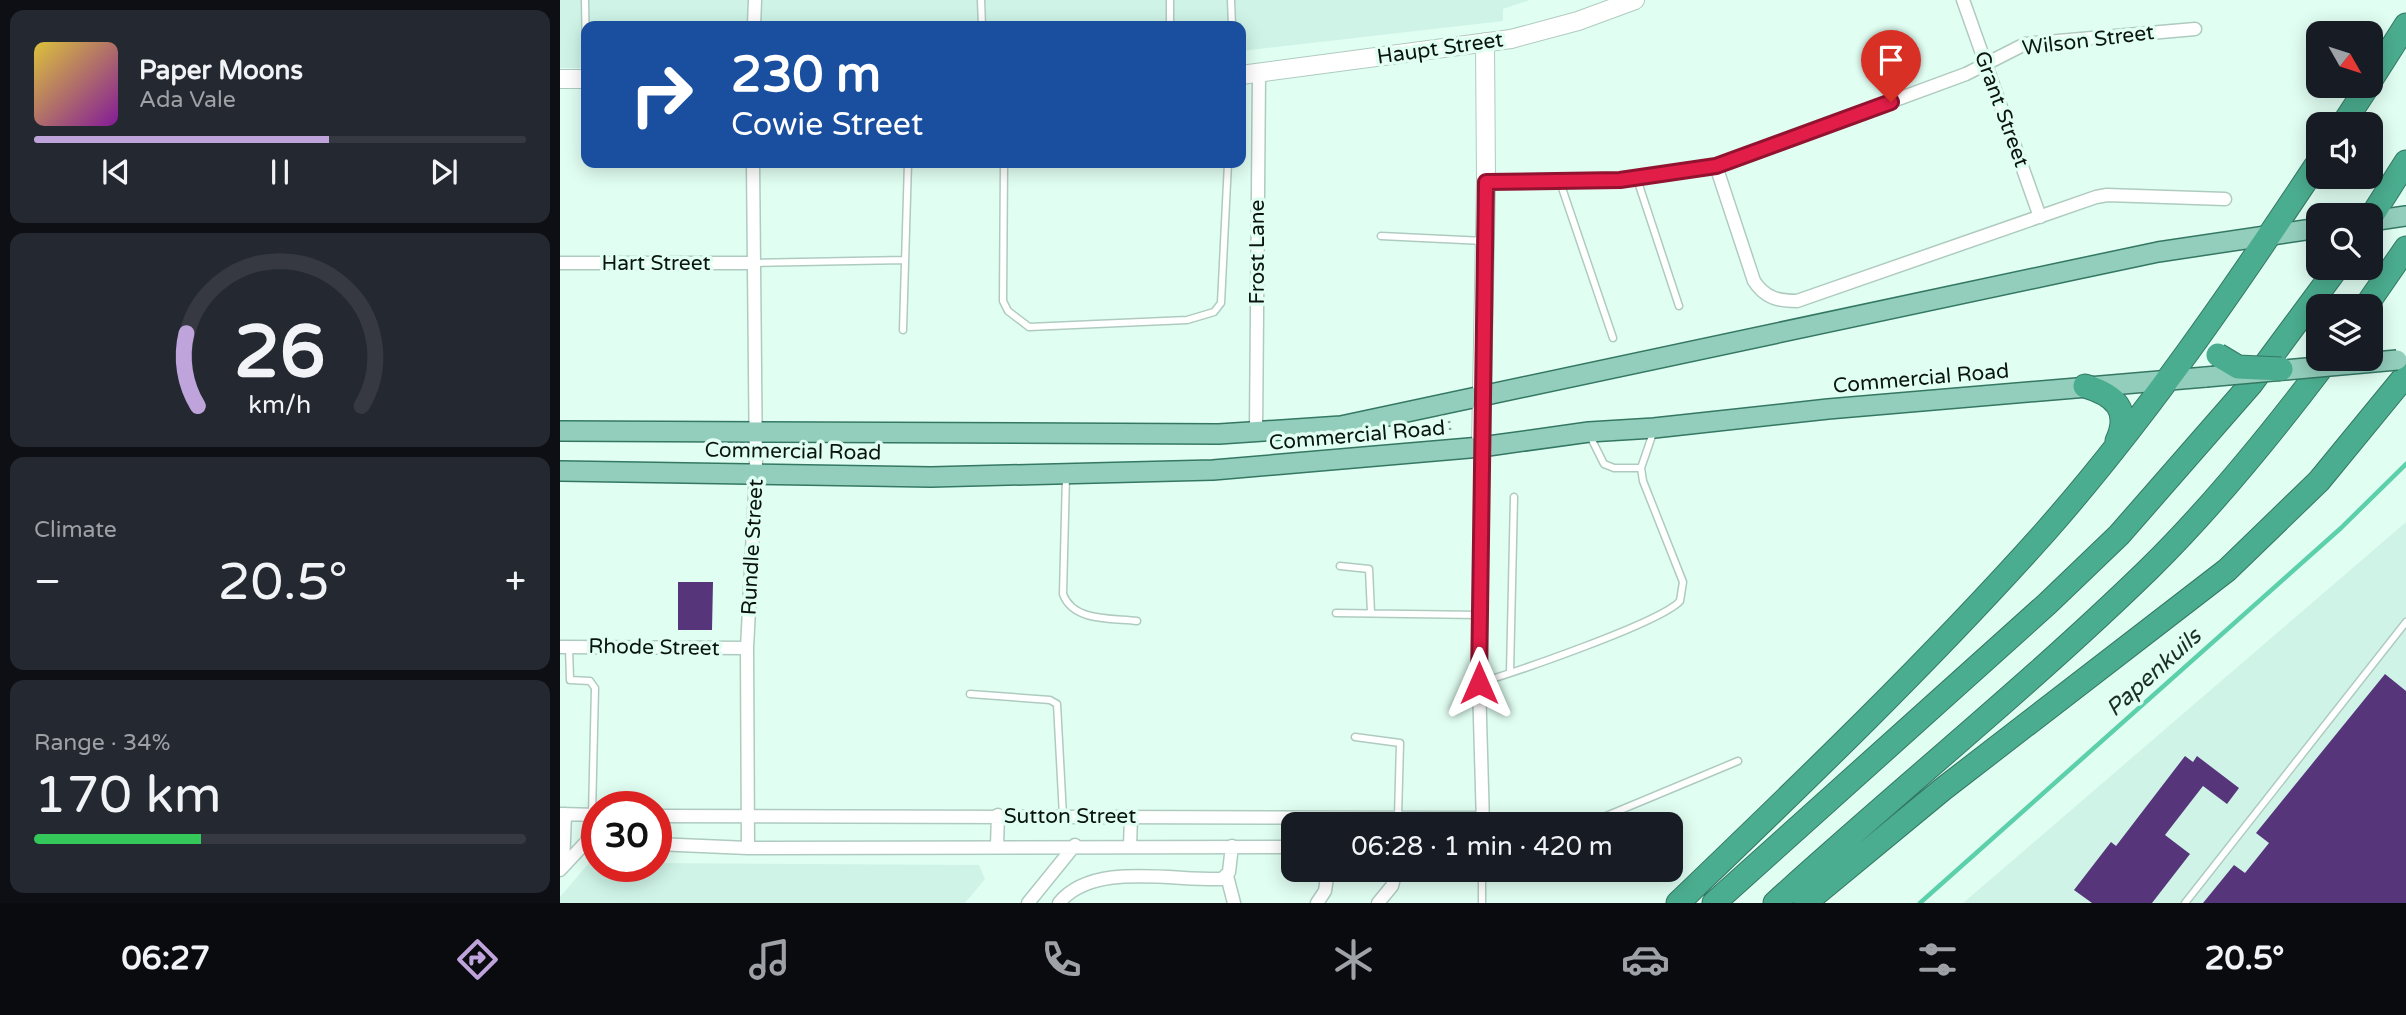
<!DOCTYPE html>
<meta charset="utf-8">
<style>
body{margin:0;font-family:"Varela Round",sans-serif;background:#242831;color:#f1f3f6;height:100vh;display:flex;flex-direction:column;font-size:26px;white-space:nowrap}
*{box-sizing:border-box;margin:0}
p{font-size:23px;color:#9ea1a6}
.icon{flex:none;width:38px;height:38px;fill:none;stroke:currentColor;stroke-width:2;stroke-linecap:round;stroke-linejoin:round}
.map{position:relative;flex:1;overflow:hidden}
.side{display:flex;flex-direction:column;gap:10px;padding:10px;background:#0d0f14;width:560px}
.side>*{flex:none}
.top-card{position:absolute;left:21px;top:21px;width:665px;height:147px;border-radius:14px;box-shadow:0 4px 18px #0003;background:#1a4fa0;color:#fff;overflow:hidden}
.needle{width:46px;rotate:129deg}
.fabs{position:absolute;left:1746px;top:21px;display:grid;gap:14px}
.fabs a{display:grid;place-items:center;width:77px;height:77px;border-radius:14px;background:#171b24;box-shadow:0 4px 18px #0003;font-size:35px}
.speed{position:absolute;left:21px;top:791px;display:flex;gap:14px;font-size:35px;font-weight:700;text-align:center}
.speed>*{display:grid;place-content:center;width:91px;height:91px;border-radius:50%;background:#171b24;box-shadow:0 4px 18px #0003;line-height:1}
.speed .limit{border:10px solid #d22;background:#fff;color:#111}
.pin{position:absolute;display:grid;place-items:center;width:60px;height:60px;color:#fff;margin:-72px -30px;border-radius:50% 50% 50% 0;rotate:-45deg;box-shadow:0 0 7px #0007}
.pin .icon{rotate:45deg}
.me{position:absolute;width:77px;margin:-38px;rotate:0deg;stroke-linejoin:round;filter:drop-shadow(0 0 5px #0008)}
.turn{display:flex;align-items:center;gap:24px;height:147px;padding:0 35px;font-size:32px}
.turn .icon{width:91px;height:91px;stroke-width:2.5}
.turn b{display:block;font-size:49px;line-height:60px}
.big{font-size:52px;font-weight:600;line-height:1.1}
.side .card{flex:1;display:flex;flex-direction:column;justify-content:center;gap:10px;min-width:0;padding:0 24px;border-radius:14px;background:#242831}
.side .dial{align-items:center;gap:0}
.dial svg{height:182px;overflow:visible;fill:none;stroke:#363941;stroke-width:7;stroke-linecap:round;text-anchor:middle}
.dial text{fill:#f1f3f6;stroke:none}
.song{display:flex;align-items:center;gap:21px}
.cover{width:84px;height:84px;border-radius:10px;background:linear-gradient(135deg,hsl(50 70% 55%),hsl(290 70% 35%))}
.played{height:7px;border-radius:4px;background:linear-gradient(90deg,#bea4db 60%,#363941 60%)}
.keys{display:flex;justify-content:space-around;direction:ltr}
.heat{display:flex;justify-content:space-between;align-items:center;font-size:38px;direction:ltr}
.charge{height:10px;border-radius:5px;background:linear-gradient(90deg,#34c759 34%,#363941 0)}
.trip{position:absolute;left:721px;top:812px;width:402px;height:70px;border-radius:14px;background:#171b24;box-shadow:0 4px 18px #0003;font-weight:600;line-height:70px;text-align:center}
.dock{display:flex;height:112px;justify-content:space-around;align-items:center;background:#090b0e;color:#9ea1a6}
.dock .icon{width:49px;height:49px}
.dock .selected{color:#bea4db}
.dock b{font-size:32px;color:#f1f3f6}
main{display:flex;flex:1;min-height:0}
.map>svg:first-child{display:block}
</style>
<main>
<section class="side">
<div class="card">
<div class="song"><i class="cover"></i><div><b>Paper Moons</b><p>Ada Vale</p></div></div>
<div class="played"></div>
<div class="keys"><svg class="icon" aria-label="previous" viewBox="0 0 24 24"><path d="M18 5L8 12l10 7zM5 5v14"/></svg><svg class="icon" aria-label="pause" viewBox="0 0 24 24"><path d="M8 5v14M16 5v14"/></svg><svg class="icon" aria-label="next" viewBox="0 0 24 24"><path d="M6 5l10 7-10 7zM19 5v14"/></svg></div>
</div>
<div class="card dial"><svg viewBox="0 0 100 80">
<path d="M14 69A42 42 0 1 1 86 69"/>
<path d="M14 69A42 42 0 0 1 9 37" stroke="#bea4db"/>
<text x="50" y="56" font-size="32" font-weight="700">26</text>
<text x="50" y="72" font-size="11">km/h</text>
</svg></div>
<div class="card"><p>Climate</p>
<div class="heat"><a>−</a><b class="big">20.5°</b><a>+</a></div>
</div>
<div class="card"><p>Range · 34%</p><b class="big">170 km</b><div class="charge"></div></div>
</section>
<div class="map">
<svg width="1846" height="903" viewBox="0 0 1846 903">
<rect width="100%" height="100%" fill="#e1fef3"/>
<!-- built -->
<path fill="#cff4e7" d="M0 0H970L943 9V21L681 51V26H26V68H0Z
M1846 522V903H1403Z
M29 863H37V866H96V863L419 865 425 879 405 903H0V897Z"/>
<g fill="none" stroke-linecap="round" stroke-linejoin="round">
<!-- stream -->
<path stroke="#5ccfab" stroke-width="4.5" d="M1360 903 1781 528 1846 464"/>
</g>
<!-- building -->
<path fill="#57357b" d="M118 582H153L152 630H118Z
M1825 674 1846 691V903H1643L1674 865 1685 873 1709 843 1696 833Z
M1625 756 1633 762 1637 756 1679 788 1667 804 1643 786 1605 835 1630 854 1592 903H1532L1514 890 1551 842 1556 846Z"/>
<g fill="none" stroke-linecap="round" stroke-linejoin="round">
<!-- lane casing -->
<g stroke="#afcbc0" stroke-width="9">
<path id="lane" d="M25 0 26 58
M421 0 422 26
M610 0V26
M671 0 672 26
M444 163 443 301 448 311 469 327 627 320 654 312 661 303 668 163
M1077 179 1119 306
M1000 182 1053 338
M821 236 924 241
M193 263 345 260
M343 330 348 163
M1029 434 1044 464 1054 468H1081
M506 476 503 594C513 622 552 618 577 621
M780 566 809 569 811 613
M776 613 920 615
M9 647 10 680 30 681 35 688 32 815
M950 673 954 497
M919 683C955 672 1100 623 1120 601L1123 582 1083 481 1081 468 1094 430
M410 694 490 700 497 704 503 816
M795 737 840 743 838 817
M923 818 935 824
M1027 824 1178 761
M922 870V903
M1625 903 1846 622"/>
</g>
<!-- street casing -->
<g stroke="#afcbc0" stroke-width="15">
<path id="street" d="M1403 0 1480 217
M194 26 195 0
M1156 166 1194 281C1205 298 1218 301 1237 301L1536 197 1547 195 1665 199
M926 182 1060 180 1156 166 1406 74 1465 44 1635 29
M0 263H193
M696 431 699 73
M921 447 919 683 923 824
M0 647 187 648
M0 814 37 815
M96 816 923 818
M96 844 188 848 733 847
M437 846 438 815
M570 846 571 816
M188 848 187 648 196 473 193 163
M3 866 5 814
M0 870 27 841 32 815
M667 876 674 903
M468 903 515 845
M499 903C533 861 613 881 662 879L669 872 672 846
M757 903 765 891 768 870
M818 903 832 886 836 870"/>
</g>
<!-- secondary casing -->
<g stroke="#afcbc0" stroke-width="20">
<path id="secondary" d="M681 75 951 39 1018 21 1075 0
M0 79H26
M921 447 926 182 925 42"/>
</g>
<!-- primary casing -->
<g stroke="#347863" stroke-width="22">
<path id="primary" d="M1811 221 1846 216
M0 431 659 434 781 426 1513 270 1598 252 1759 228
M0 471 371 477 653 470 921 447 1029 432 1094 428 1268 409 1646 377"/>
</g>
<!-- highway casing -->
<g stroke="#347863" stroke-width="25">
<path id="highway" d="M1811 80 1846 25
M1783 124 1808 86
M1811 217 1846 162
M1806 306 1846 248
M1525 386C1555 395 1571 410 1557 441
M1118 903C1244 782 1370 661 1486 531 1588 415 1674 289 1759 161
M1154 903 1487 604 1559 535 1691 384 1777 268
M1215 903C1339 790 1470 685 1590 568 1655 504 1713 432 1768 359
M1245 903 1383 789 1667 570 1759 481 1846 375"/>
</g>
<!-- path -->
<path stroke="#899e96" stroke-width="2.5" stroke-dasharray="2 5" stroke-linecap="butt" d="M889 421 891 435"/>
<!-- lane -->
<use href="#lane" stroke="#fff" stroke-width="6"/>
<!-- street -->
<use href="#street" stroke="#fff" stroke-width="12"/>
<!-- secondary -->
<use href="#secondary" stroke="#fff" stroke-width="18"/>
<!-- primary -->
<use href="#primary" stroke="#93cebc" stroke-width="19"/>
<!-- highway -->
<use href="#highway" stroke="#4bad8f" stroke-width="23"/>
<!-- primary-bridge casing -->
<g stroke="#347863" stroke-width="22" stroke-linecap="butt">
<path id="primary-bridge" d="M1646 377 1837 360"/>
</g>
<!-- highway-bridge casing -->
<g stroke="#347863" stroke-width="25" stroke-linecap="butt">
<path id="highway-bridge" d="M1658 355 1678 367 1721 369"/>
</g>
<!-- primary-bridge -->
<use href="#primary-bridge" stroke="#93cebc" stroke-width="19"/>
<!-- highway-bridge -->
<use href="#highway-bridge" stroke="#4bad8f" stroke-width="23"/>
</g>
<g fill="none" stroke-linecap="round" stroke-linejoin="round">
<!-- route casing -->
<g stroke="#92132f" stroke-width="18">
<path id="route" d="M919 683 926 182 1060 180 1156 166 1331 102"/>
</g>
<!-- route -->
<use href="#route" stroke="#e11d48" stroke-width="12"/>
</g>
<g text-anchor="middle" stroke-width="7" stroke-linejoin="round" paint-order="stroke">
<!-- street labels -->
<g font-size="21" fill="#0a1511" stroke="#e1fef3">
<text transform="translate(1528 40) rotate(-7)" y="7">Wilson Street</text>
<text transform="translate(880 48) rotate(-8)" y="7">Haupt Street</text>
<text transform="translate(1442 109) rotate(70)" y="7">Grant Street</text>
<text transform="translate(697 252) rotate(-90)" y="7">Frost Lane</text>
<text x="96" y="270">Hart Street</text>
<text transform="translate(1361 378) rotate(-5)" y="7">Commercial Road</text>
<text transform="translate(797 435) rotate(-5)" y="7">Commercial Road</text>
<text transform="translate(233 451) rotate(1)" y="7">Commercial Road</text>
<text transform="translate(192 547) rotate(-87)" y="7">Rundle Street</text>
<text transform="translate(94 647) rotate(1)" y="7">Rhode Street</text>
<text x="510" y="823">Sutton Street</text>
</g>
<!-- water labels -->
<g font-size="23" font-style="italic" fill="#1a2e27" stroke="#e1fef3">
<text transform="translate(1593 672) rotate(-42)" y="8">Papenkuils</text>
</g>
</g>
</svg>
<div class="fabs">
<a><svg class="needle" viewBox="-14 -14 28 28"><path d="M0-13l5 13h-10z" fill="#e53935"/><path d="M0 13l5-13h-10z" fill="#9ea1a6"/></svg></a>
<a><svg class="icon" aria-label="sound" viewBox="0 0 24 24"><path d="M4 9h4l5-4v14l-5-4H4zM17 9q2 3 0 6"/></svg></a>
<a><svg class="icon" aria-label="search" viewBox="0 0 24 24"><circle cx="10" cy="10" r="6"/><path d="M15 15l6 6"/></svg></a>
<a><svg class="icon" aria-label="layers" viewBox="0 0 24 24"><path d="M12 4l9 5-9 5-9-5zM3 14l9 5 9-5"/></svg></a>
</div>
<div class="speed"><div class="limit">30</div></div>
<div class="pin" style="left:1331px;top:102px;background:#d93025"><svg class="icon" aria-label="arrive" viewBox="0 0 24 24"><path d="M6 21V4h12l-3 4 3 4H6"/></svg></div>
<svg class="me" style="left:919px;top:683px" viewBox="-20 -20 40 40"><path d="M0-17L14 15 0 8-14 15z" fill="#e11d48" stroke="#fff" stroke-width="4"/></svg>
<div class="trip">06:28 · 1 min · 420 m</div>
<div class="top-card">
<div class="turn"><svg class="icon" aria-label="right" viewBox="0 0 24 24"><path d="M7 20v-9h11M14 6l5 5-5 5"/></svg><div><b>230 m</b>Cowie Street</div></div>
</div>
</div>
</main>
<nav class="dock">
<b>06:27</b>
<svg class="icon selected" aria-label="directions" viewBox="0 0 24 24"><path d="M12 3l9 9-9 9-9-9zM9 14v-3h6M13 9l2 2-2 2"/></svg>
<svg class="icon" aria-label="music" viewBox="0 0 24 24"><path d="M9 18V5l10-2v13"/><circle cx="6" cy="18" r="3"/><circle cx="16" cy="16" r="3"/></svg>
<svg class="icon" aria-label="phone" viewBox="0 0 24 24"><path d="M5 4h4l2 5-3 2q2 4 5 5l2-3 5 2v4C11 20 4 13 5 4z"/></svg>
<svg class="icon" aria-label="climate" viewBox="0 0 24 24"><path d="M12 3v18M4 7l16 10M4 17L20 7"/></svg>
<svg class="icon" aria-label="car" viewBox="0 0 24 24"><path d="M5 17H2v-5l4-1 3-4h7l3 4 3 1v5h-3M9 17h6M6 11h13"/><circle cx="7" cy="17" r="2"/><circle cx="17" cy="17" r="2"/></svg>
<svg class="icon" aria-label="filters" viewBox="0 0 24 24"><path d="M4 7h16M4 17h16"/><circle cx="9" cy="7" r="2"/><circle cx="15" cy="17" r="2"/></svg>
<b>20.5°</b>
</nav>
